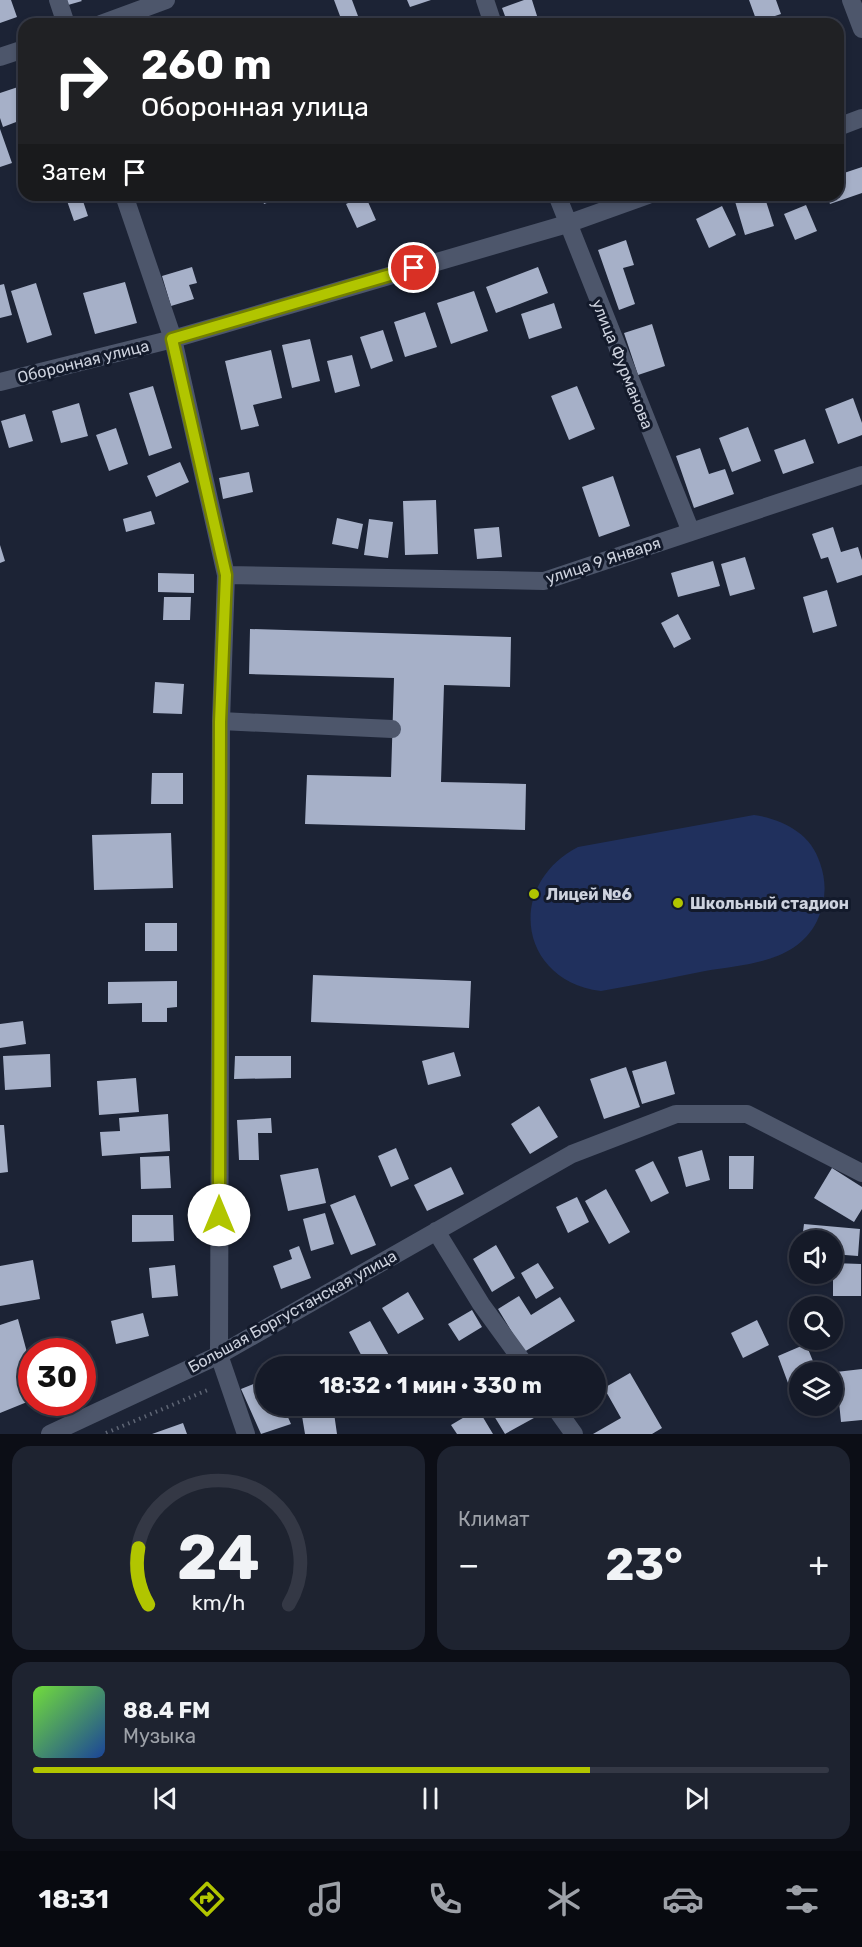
<!DOCTYPE html>
<html lang="ru">
<meta charset="utf-8">
<style>
body{margin:0;font-family:Rubik,sans-serif;background:#1e2330;color:#f1f3f6;height:100vh;display:flex;flex-direction:column;font-size:22px;white-space:nowrap}
*{box-sizing:border-box;margin:0}
p{font-size:20px;color:#9da1a8}
.icon{flex:none;width:33px;height:33px;fill:none;stroke:currentColor;stroke-width:2;stroke-linecap:round;stroke-linejoin:round}
.map{position:relative;height:1434px;overflow:hidden}
.drawer{display:flex;flex-direction:column;gap:12px;padding:12px;background:#0c0e16;flex:1}
.drawer>*{flex:none}
.top-card{position:absolute;left:18px;top:18px;width:826px;height:183px;border-radius:18px;box-shadow:0 3px 9px #0003,0 0 0 2px #343845;background:#202124;color:#fff;overflow:hidden}
.fabs{position:absolute;left:789px;top:1230px;display:grid;gap:12px}
.fabs a{display:grid;place-items:center;width:54px;height:54px;border-radius:50%;background:#151a28;box-shadow:0 3px 9px #0003,0 0 0 2px #343845;font-size:30px}
.speed{position:absolute;left:18px;top:1338px;display:flex;gap:12px;font-size:30px;font-weight:700;text-align:center}
.speed>*{display:grid;place-content:center;width:78px;height:78px;border-radius:50%;background:#151a28;box-shadow:0 3px 9px #0003,0 0 0 2px #343845;line-height:1}
.speed .limit{border:9px solid #d22;background:#fff;color:#111}
.pin{position:absolute;display:grid;place-items:center;width:51px;height:51px;color:#fff;margin:-26px;border:3px solid #fff;border-radius:50%;box-shadow:0 2px 6px #0007}
.me{position:absolute;width:66px;margin:-33px;rotate:0deg;stroke-linejoin:round;filter:drop-shadow(0 0 4px #0008)}
.turn{display:flex;align-items:center;gap:21px;height:126px;padding:0 24px;font-size:27px}
.turn .icon{width:78px;height:78px;stroke-width:2.5}
.turn b{display:block;font-size:42px;line-height:51px}
.then{display:flex;align-items:center;height:57px;padding:0 24px;background:#0003;gap:12px;font-size:22px}
.big{font-size:45px;font-weight:700;line-height:1.1}
.drawer .tile{flex:1;display:flex;flex-direction:column;justify-content:center;gap:9px;min-width:0;padding:0 21px;border-radius:18px;background:#1e2330}
.drawer .dial{align-items:center;gap:0}
.dial svg{height:156px;overflow:visible;fill:none;stroke:#343845;stroke-width:7;stroke-linecap:round;text-anchor:middle}
.dial text{fill:#f1f3f6;stroke:none}
.song{display:flex;align-items:center;gap:18px}
.cover{width:72px;height:72px;border-radius:9px;background:linear-gradient(135deg,hsl(100 70% 55%),hsl(220 70% 35%))}
.played{height:6px;border-radius:3px;background:linear-gradient(90deg,#b1c500 70%,#343845 70%)}
.keys{display:flex;justify-content:space-around;direction:ltr}
.heat{display:flex;justify-content:space-between;align-items:center;font-size:33px;direction:ltr}
.drawer .tiles{flex:1;display:grid;gap:12px;grid-template-columns:1fr 1fr}
.tile:last-child{grid-column:span 2}
.trip{position:absolute;left:255px;top:1356px;width:351px;height:60px;border-radius:30px;background:#151a28;box-shadow:0 3px 9px #0003,0 0 0 2px #343845;font-weight:700;line-height:60px;text-align:center}
.menu{display:flex;height:96px;justify-content:space-around;align-items:center;background:#080a10;color:#9da1a8}
.menu .icon{width:42px;height:42px}
.menu .on{color:#b1c500}
.menu b{font-size:27px;color:#f1f3f6}
.map>svg:first-child{display:block}
</style>
<div class="map">
<svg width="862" height="1434" viewBox="0 0 862 1434">
<rect width="100%" height="100%" fill="#1c2335"/>
<!-- green -->
<path fill="#20305d" d="M754 815C782 819 811 833 820 863 827 883 826 902 817 921 796 963 746 964 705 971 670 978 636 985 601 991 519 981 505 885 578 847Z"/>
<!-- building -->
<path fill="#a6b0c8" d="M0 0H11L17 17 0 23Z
M67 0H81L82 1 68 5Z
M334 0H352L361 24H343Z
M407 0H431L410 7Z
M524 0H532L538 19 524 24H508L502 8Z
M749 0H776L781 14 757 22Z
M24 85V119L3 127 0 118V93Z
M0 129 12 163 0 167Z
M862 167V193L830 204 826 195H838V175Z
M75 195H81L88 216 74 221 66 198Z
M261 195H288L264 204Z
M365 195 376 220 357 228 346 204Z
M431 195H451V197L434 203Z
M744 195H764L774 226 745 235 734 198Z
M806 205 817 231 795 240 784 214Z
M722 206 736 235 709 248 696 219Z
M626 240 634 265 623 268 635 304 619 310 598 250Z
M192 267 197 283 189 285 194 299 171 306 162 276Z
M538 267 548 293 496 313 486 287Z
M125 282 137 323 95 334 83 293Z
M36 283 52 335 27 343 11 291Z
M4 284 12 315 0 318V285Z
M474 291 488 331 451 344 437 303Z
M554 303 562 328 529 339 521 314Z
M425 312 437 347 405 357 394 322Z
M652 324 665 366 638 375 624 333Z
M383 330 393 361 371 369 360 337Z
M310 339 320 381 292 388 282 345Z
M271 350 282 398 253 405 259 426 241 430 225 361Z
M352 355 360 386 335 393 327 361Z
M153 386 172 448 149 456 129 393Z
M577 386 595 429 569 440 551 396Z
M853 398 862 423V435L838 444 825 409Z
M79 403 88 436 61 443 52 411Z
M25 414 33 441 9 448 1 421Z
M748 427 761 461 732 472 719 438Z
M116 428 128 464 109 471 96 435Z
M805 439 814 463 783 474 774 450Z
M700 448 709 474 725 469 734 494 694 508 676 456Z
M180 462 189 482 156 497 147 476Z
M249 472 253 492 223 499 219 478Z
M613 476 630 526 599 537 582 487Z
M436 500 438 554 405 555 403 501Z
M151 511 155 524 126 532 123 519Z
M337 518 363 524 358 549 332 544Z
M369 519 393 522 388 558 364 555Z
M499 527 502 557 477 559 474 529Z
M833 527 841 552 858 547 862 560V575L837 583 828 557 821 559 812 534Z
M0 545 5 561 0 563Z
M745 557 755 589 730 596 721 564Z
M713 561 720 586 678 597 671 573Z
M158 573 194 574V593L158 592Z
M827 590 837 626 813 633 803 597Z
M164 597H191L190 620H163Z
M678 614 691 639 674 648 661 623Z
M250 629 511 637 510 687 444 685 441 782 526 784 525 830 305 824 307 775 391 777 394 678 249 674Z
M155 682 184 684 182 714 153 713Z
M152 773H183V804H151Z
M171 833 173 888 94 890 92 835Z
M145 923H177V951H145Z
M313 975 471 981 469 1028 311 1022Z
M177 981V1007L167 1008V1022H142V1003L108 1004V982Z
M23 1021 26 1044 0 1048V1024Z
M454 1052 461 1076 428 1085 422 1061Z
M50 1054 51 1087 5 1090 3 1056Z
M235 1056H291V1078L234 1079Z
M666 1061 675 1094 642 1104 632 1071Z
M626 1067 640 1107 604 1119 590 1079Z
M136 1078 139 1112 99 1115 97 1081Z
M539 1106 558 1137 530 1154 511 1124Z
M168 1114 170 1151 102 1156 100 1132 120 1131 119 1118Z
M271 1118 272 1133H258L259 1160H239L237 1120Z
M0 1125H4L8 1172 0 1173Z
M396 1148 409 1179 391 1187 378 1156Z
M702 1150 710 1180 686 1187 678 1157Z
M169 1156 171 1188 141 1189 140 1157Z
M729 1156H754L753 1189H729Z
M653 1161 669 1193 651 1202 635 1170Z
M451 1167 464 1194 427 1211 414 1185Z
M318 1168 326 1203 288 1211 280 1175Z
M832 1168 862 1187V1209L854 1222 814 1198Z
M606 1189 630 1232 609 1244 585 1201Z
M355 1195 376 1245 351 1255 330 1205Z
M577 1197 589 1222 568 1233 556 1207Z
M325 1213 334 1244 311 1251 303 1219Z
M132 1215H173L174 1241 132 1242Z
M804 1224 860 1229 858 1256 832 1254V1240H802Z
M496 1245 515 1278 492 1292 473 1259Z
M299 1246 311 1278 281 1289 273 1266 292 1259 289 1250Z
M33 1260 40 1299 0 1306V1266Z
M538 1263 554 1288 536 1299 521 1273Z
M833 1263 861 1264V1296H833Z
M175 1265 178 1296 152 1298 149 1268Z
M408 1292 424 1319 398 1334 382 1308Z
M519 1296 531 1315 560 1297 575 1321 524 1352 498 1309Z
M472 1310 482 1327 459 1341 448 1324Z
M143 1313 149 1336 116 1344 111 1321Z
M18 1319 32 1371V1400L0 1413V1325Z
M757 1320 769 1345 743 1358 731 1333Z
M370 1321 391 1359 379 1366H367L349 1332Z
M806 1344 817 1371 800 1372V1378L788 1383 778 1356Z
M82 1357H85L94 1385 82 1389Z
M862 1369V1420L841 1422 836 1372Z
M630 1373 662 1428 652 1434H593L621 1418 604 1388Z
M266 1379V1406H283L291 1424 261 1434 241 1389Z
M333 1406 337 1434H305L301 1410Z
M488 1406H538L543 1413 505 1434Z
M478 1409 493 1434H457L451 1425Z
M183 1423 187 1434H152Z"/>
<g fill="none" stroke-linecap="round" stroke-linejoin="round">
<!-- path -->
<path stroke="#5f6675" stroke-width="4" stroke-dasharray="1.5 4.5" stroke-linecap="butt" d="M106 1433 210 1389"/>
<!-- minor -->
<path stroke="#4d566b" stroke-width="18" d="M58 0 66 24
M485 0 493 24
M851 0 862 29
M101 24 166 0
M0 57 24 49
M838 127 862 118
M124 195 173 339 226 575 221 721 219 1355 246 1434
M557 195 691 532
M0 382 173 339 567 224 648 195
M226 575 544 581 862 475
M221 721 392 729
M436 1231 481 1304 526 1366
M554 1406 574 1434
M50 1434 219 1355 572 1154 676 1114H747L862 1173"/>
</g>
<g fill="none" stroke-linecap="round" stroke-linejoin="round">
<!-- route casing -->
<g stroke="#738000" stroke-width="15">
<path id="route" d="M219 1215 220 722 226 575 172 339 414 268"/>
</g>
<!-- route -->
<use href="#route" stroke="#b1c500" stroke-width="10"/>
</g>
<!-- markers -->
<g fill="#b1c500" stroke="#131a2b" stroke-width="2">
<circle cx="534" cy="894" r="6"/>
<circle cx="678" cy="903" r="6"/>
</g>
<g text-anchor="middle" stroke-width="6" stroke-linejoin="round" paint-order="stroke">
<!-- street labels -->
<g font-size="16" fill="#cdd2de" stroke="#131a2b">
<text transform="translate(83 361) rotate(-14)" y="6">Оборонная улица</text>
<text transform="translate(623 364) rotate(68)" y="6">улица Фурманова</text>
<text transform="translate(603 560) rotate(-18)" y="6">улица 9 Января</text>
<text transform="translate(292 1311) rotate(-29)" y="6">Большая Боргустанская улица</text>
</g>
<!-- poi labels -->
<g font-size="16" font-weight="bold" fill="#cdd2de" stroke="#131a2b" text-anchor="start">
<text x="546" y="900">Лицей №6</text>
<text x="690" y="909">Школьный стадион</text>
</g>
</g>
</svg>
<div class="fabs">
<a><svg class="icon" aria-label="sound" viewBox="0 0 24 24"><path d="M4 9h4l5-4v14l-5-4H4zM17 9q2 3 0 6"/></svg></a>
<a><svg class="icon" aria-label="search" viewBox="0 0 24 24"><circle cx="10" cy="10" r="6"/><path d="M15 15l6 6"/></svg></a>
<a><svg class="icon" aria-label="layers" viewBox="0 0 24 24"><path d="M12 4l9 5-9 5-9-5zM3 14l9 5 9-5"/></svg></a>
</div>
<div class="speed"><div class="limit">30</div></div>
<div class="pin" style="left:414px;top:268px;background:#d93025"><svg class="icon" aria-label="arrive" viewBox="0 0 24 24"><path d="M6 21V4h12l-3 4 3 4H6"/></svg></div>
<svg class="me" style="left:219px;top:1215px" viewBox="-20 -20 40 40"><circle r="19" fill="#fff"/><path d="M0-13L10 11 0 6-10 11z" fill="#b1c500"/></svg>
<div class="trip">18:32 · 1 мин · 330 m</div>
<div class="top-card">
<div class="turn"><svg class="icon" aria-label="right" viewBox="0 0 24 24"><path d="M7 20v-9h11M14 6l5 5-5 5"/></svg><div><b>260 m</b>Оборонная улица</div></div>
<div class="then">Затем<svg class="icon" aria-label="arrive" viewBox="0 0 24 24"><path d="M6 21V4h12l-3 4 3 4H6"/></svg></div>
</div>
</div>
<section class="drawer">
<div class="tiles">
<div class="tile dial"><svg viewBox="0 0 100 80">
<path d="M14 69A42 42 0 1 1 86 69"/>
<path d="M14 69A42 42 0 0 1 9 40" stroke="#b1c500"/>
<text x="50" y="56" font-size="32" font-weight="700">24</text>
<text x="50" y="72" font-size="11">km/h</text>
</svg></div>
<div class="tile"><p>Климат</p>
<div class="heat"><a>−</a><b class="big">23°</b><a>+</a></div>
</div>
<div class="tile">
<div class="song"><i class="cover"></i><div><b>88.4 FM</b><p>Музыка</p></div></div>
<div class="played"></div>
<div class="keys"><svg class="icon" aria-label="previous" viewBox="0 0 24 24"><path d="M18 5L8 12l10 7zM5 5v14"/></svg><svg class="icon" aria-label="pause" viewBox="0 0 24 24"><path d="M8 5v14M16 5v14"/></svg><svg class="icon" aria-label="next" viewBox="0 0 24 24"><path d="M6 5l10 7-10 7zM19 5v14"/></svg></div>
</div>
</div>
</section>
<nav class="menu">
<b>18:31</b>
<svg class="icon on" aria-label="directions" viewBox="0 0 24 24"><path d="M12 3l9 9-9 9-9-9zM9 14v-3h6M13 9l2 2-2 2"/></svg>
<svg class="icon" aria-label="music" viewBox="0 0 24 24"><path d="M9 18V5l10-2v13"/><circle cx="6" cy="18" r="3"/><circle cx="16" cy="16" r="3"/></svg>
<svg class="icon" aria-label="phone" viewBox="0 0 24 24"><path d="M5 4h4l2 5-3 2q2 4 5 5l2-3 5 2v4C11 20 4 13 5 4z"/></svg>
<svg class="icon" aria-label="climate" viewBox="0 0 24 24"><path d="M12 3v18M4 7l16 10M4 17L20 7"/></svg>
<svg class="icon" aria-label="car" viewBox="0 0 24 24"><path d="M5 17H2v-5l4-1 3-4h7l3 4 3 1v5h-3M9 17h6M6 11h13"/><circle cx="7" cy="17" r="2"/><circle cx="17" cy="17" r="2"/></svg>
<svg class="icon" aria-label="filters" viewBox="0 0 24 24"><path d="M4 7h16M4 17h16"/><circle cx="9" cy="7" r="2"/><circle cx="15" cy="17" r="2"/></svg>
</nav>
